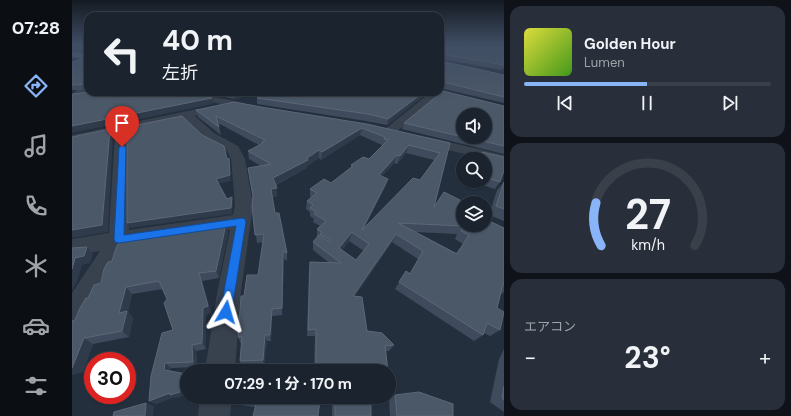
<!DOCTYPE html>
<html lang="ja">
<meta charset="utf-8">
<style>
body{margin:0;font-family:"DM Sans","Noto Sans JP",sans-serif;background:#282f3a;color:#f1f3f6;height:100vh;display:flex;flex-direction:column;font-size:15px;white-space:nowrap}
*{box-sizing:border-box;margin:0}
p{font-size:13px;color:#a0a4aa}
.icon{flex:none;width:22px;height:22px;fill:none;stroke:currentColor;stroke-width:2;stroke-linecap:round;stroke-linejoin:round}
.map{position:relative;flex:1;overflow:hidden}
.side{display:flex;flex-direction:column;gap:6px;padding:6px;background:#0f1319;width:287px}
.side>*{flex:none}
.guide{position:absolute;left:12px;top:12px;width:360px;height:84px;border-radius:12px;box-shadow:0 1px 3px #0004,0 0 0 1px #39404a;background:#1b232e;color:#f1f3f6;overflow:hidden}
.buttons{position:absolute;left:384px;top:108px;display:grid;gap:8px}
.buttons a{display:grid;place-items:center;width:36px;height:36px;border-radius:50%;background:#1b232e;box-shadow:0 1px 3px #0004,0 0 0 1px #39404a;font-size:20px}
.speed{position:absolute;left:12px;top:352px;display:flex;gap:8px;font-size:20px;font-weight:700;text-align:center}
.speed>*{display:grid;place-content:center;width:52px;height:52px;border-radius:50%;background:#1b232e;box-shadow:0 1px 3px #0004,0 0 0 1px #39404a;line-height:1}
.speed .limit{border:6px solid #d22;background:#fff;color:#111}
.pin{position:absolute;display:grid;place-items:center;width:34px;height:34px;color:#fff;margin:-41px -17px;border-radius:50% 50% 50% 0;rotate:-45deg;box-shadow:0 0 4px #0007}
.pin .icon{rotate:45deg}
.me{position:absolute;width:44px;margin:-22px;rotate:7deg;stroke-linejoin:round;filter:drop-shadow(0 0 3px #0008)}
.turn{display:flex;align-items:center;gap:14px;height:84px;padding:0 12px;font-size:18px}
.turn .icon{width:52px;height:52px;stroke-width:2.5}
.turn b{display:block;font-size:28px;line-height:34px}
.big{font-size:30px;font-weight:700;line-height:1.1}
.side .card{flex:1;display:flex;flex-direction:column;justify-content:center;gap:6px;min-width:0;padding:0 14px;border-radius:12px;background:#282f3a}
.side .dial{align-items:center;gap:0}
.dial svg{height:104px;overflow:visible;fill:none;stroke:#39404a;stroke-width:7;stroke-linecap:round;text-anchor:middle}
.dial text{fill:#f1f3f6;stroke:none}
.song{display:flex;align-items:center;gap:12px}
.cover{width:48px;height:48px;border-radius:6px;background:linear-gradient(135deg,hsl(60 70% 55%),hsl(100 70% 35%))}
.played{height:4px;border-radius:2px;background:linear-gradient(90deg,#8ab4f8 50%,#39404a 50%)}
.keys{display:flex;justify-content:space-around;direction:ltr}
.heat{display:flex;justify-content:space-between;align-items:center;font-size:22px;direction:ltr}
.trip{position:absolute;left:108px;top:364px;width:216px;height:40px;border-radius:20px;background:#1b232e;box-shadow:0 1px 3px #0004,0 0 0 1px #39404a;font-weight:700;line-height:40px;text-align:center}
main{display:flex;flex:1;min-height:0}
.menu{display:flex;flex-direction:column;width:72px;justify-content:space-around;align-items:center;background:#0b0e12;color:#a0a4aa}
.menu .icon{width:28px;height:28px}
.menu .selected{color:#8ab4f8}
.menu b{font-size:18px;color:#f1f3f6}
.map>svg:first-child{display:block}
</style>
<main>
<nav class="menu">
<b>07:28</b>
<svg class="icon selected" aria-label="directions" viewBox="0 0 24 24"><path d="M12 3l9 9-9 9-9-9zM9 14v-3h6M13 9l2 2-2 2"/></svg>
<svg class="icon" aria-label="music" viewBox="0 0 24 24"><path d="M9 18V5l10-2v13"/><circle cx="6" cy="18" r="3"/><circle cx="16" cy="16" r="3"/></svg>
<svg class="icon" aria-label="phone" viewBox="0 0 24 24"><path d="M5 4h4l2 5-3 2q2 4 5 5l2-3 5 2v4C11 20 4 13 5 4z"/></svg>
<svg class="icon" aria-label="climate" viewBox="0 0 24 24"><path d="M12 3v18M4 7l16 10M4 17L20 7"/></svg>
<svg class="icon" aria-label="car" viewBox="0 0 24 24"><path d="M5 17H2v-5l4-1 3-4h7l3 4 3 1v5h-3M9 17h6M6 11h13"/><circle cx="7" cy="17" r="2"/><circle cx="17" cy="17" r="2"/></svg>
<svg class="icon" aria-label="filters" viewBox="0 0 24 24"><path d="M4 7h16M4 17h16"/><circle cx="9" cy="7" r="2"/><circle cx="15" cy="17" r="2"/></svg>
</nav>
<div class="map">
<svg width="432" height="416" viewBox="0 0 432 416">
<rect width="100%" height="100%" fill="#242f3e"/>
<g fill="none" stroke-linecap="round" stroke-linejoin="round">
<!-- minor -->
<path fill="#38414e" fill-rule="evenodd" d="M388 44H397L432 52V56L405 50Z
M16 77V87L4 105 0 106V96L13 78Z
M369 90 370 92 369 94 321 135H313L311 132 313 129 359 92H368Z
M101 92H120L181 105 187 108 181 111 106 95Z
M125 109 129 110 131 112 129 114 123 116 142 133 166 146 173 159 181 205 168 299 163 371H133L144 299 158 230 53 247 9 325 0 329V293L28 251 0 255V239L37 233 43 133 0 143V135ZM112 118 132 139 155 151 159 159 163 205 161 215 57 230 56 131Z
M355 137 432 155V163L350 144 348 141 350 138Z
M128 397H160L158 416H126Z"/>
<!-- major -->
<path fill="#56606e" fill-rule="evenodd" d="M368 46H432V52H368Z
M0 51 16 54V60L0 57Z"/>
</g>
<!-- wall -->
<path fill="#3f4b5c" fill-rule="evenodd" d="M0 44H16V90H0V62L15 57V53L0 50Z
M368 44H387L368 45 369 49 432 52V68L430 70 369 59V61L432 75V103L368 88Z
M127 92H193L163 99Z
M206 92H357L315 125 294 121 185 104V98Z
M432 106V154L330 129 332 123ZM391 115 413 137H391Z
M189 107 378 143 362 207 386 204 391 225 432 228V292L428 295 425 308 428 330 418 336 412 333 411 335 402 341 323 289 334 271 338 273 346 259 320 242 283 296 295 331 322 345 317 351H314L316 371H242L243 336H235L237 270 238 262H256L241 250V242L245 237V229L248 226 241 222 242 219 238 216V212L234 209 235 201 239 198 238 197V189L259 183 279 167V165L297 159 309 147 310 145 288 135 249 160 247 158 235 166V168L204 185 205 188V197H200L203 213 215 253V261L212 259 210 315 200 316 199 341H195L192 365 170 366 168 361 170 343 169 344 166 337 172 296 186 275 191 242 185 243 180 207 181 198 176 168 189 166 177 159 176 151 187 145 146 123 149 135 126 117 124 110ZM334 153 362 160 348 180 293 226 313 187 310 176 322 163 325 164ZM344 232 385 234 383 239 391 244 384 253ZM277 241 292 251 284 260 270 250Z
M410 152 428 182 423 189 405 183V181H413V159H406Z
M432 182V221L417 215 425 190Z
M156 232 147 278 130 281 139 313 134 315V349L124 351 125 367 99 368 98 371 104 398 102 397 84 404 77 401 101 330 95 299 91 289 60 294 56 312 61 318 57 337 21 344 11 372 3 320 16 298 29 283Z
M432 349V412L418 402 427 359Z
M323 395 381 416H318L317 399Z
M167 397 246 416 169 405 166 401Z
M260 397H299V416H260Z"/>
<!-- shaded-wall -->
<path fill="#2f3b4b" d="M170 92H193L163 99 162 94Z
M352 92H357L315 125 316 119Z
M140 98 141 104 0 133V126Z
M290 128 288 135 249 160 250 152Z
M38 129 41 135 36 232 0 238V230Z
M337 145 334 153 325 164 328 156Z
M247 150V158L235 166V168L201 186V178L235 158Z
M325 155 322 163 304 183 307 175Z
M157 158 159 181 145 184 144 179Z
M316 179 313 187 287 238 290 230Z
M205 188V197H199V189Z
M160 197 161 203 160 214 58 228 55 223 159 208Z
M154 224 156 232 147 278 144 271Z
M280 232 277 241 265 256 267 248Z
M324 234 320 242 278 303 281 296Z
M15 247 21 254 18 263 10 265 5 282 0 290V269L3 258Z
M211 251 212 259 210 315V308Z
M127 273 130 281 139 313 134 315V349L130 343Z
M54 287 60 294 56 312 61 318 57 337 50 331 47 313Z
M200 309V316L199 341 198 335Z
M193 335 195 341 192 365 191 360Z
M12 338 21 344 11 372 0 375V368Z
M120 345 124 351 125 367 121 362Z
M93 363 99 368 98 375 92 370Z
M115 390V395L104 398 102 397 84 404 77 401 98 393Z
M74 403 82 406 81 416H73Z"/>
<!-- building -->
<path fill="#4b5868" stroke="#5c6777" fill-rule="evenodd" d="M0 44H16V84L0 85V62L15 57V49L0 46Z
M368 44 369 49H416L432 52V65L369 54V61L432 75V97L371 82 368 85Z
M371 91 432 106V146L393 137H413V115H391V137L332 123Z
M18 92H110L140 98 0 126V94Z
M153 92H170L162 94Z
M206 92H352L316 119 296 114 185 98Z
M162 102 189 107 295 124 378 143 362 207 372 192 388 200 386 204 391 206V225H413V219L432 228V285L431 284 425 308 432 312 428 330 415 323 411 335 327 282 334 271 338 274 351 251 324 234 281 296 290 297 295 331 310 333 322 345 313 346 316 371H244V329L236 330 238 262 269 263 241 242 247 235 258 242 259 240 248 234 250 232 245 229 254 221 242 214 244 212 238 208 241 205 235 201 245 193 238 189 252 179 259 183 281 166 279 165 291 157 297 159 316 140 312 139 313 137 290 128 250 152 247 150 235 158 236 160 201 178 205 188 199 189 203 213H207L215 253 211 251 210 308 200 309 198 335H193L191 360 168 361 170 337H166L169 296H172L175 275H186L192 234 183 235 180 207 181 196 176 168 199 164 176 151 191 143 190 142 193 140 144 116 147 127 124 110ZM337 145 368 153 348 180 341 178 290 230 316 179 307 175 325 155 328 156ZM326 223 391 226 389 231 397 235 385 254ZM280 232 297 244 284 260 267 248Z
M110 116 130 135 152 146 155 159 157 158 158 175 144 179 155 199 160 197 159 208 55 223V127Z
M38 129 30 225 0 230V137Z
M410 152 432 157V171L428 182 413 177V159H410Z
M432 182V209L424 206Z
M154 224 144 271 127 273 136 306 131 308 130 343 120 345 121 362 93 363 92 370 115 374V390L98 395V393L77 401 79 376 90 333 101 330 92 303 95 299 87 281 54 287 47 313 55 311 50 331 12 338 0 368V321L3 320 8 308 14 298H16L22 285 29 283 32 269 36 262 40 261 44 248 48 241Z
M15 247 12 256 3 258 0 269V248Z
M432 386V400L430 398Z
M347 392 381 404V416H325L323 395Z
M167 397H240L248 399 246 416H181L184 404 166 401Z
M263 397H299V416H263Z
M74 403 73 416H41L42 412Z"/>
<!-- sky -->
<linearGradient id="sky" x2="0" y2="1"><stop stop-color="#141a22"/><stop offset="0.43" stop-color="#3f4d63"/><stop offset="1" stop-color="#3f4d63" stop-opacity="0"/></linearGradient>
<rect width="432" height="102" fill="url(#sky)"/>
<!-- route -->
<path fill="#1a73e8" stroke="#114b97" d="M50 145 54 147 52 235 170 218 173 219 174 222 159 316 154 318 150 316 148 312 164 226 47 243 43 242 42 239 47 147Z"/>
</svg>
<div class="buttons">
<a><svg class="icon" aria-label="sound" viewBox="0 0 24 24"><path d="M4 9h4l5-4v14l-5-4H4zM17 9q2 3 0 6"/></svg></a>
<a><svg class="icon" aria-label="search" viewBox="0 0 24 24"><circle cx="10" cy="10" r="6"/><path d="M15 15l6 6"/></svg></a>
<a><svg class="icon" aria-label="layers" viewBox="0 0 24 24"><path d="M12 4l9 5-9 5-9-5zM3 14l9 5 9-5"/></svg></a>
</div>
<div class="speed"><div class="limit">30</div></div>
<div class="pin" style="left:50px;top:147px;background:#d93025"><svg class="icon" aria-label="arrive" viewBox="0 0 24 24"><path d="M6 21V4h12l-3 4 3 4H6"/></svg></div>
<svg class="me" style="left:154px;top:312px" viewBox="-20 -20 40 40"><path d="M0-17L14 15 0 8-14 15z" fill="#1a73e8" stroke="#fff" stroke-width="4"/></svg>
<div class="trip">07:29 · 1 分 · 170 m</div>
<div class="guide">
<div class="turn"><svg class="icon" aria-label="left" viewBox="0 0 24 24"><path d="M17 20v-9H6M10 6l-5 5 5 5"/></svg><div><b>40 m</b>左折</div></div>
</div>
</div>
<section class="side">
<div class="card">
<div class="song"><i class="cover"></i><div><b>Golden Hour</b><p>Lumen</p></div></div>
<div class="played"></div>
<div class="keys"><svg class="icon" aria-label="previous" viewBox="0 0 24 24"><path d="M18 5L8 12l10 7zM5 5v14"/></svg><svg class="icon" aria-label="pause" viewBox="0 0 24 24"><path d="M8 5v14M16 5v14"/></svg><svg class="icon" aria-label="next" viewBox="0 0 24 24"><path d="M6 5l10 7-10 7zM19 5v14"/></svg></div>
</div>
<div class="card dial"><svg viewBox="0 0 100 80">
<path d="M14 69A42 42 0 1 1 86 69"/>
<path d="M14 69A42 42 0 0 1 10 36" stroke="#8ab4f8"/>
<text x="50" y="56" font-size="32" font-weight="700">27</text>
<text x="50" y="72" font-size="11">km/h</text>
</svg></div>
<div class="card"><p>エアコン</p>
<div class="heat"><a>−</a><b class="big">23°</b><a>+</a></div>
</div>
</section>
</main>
